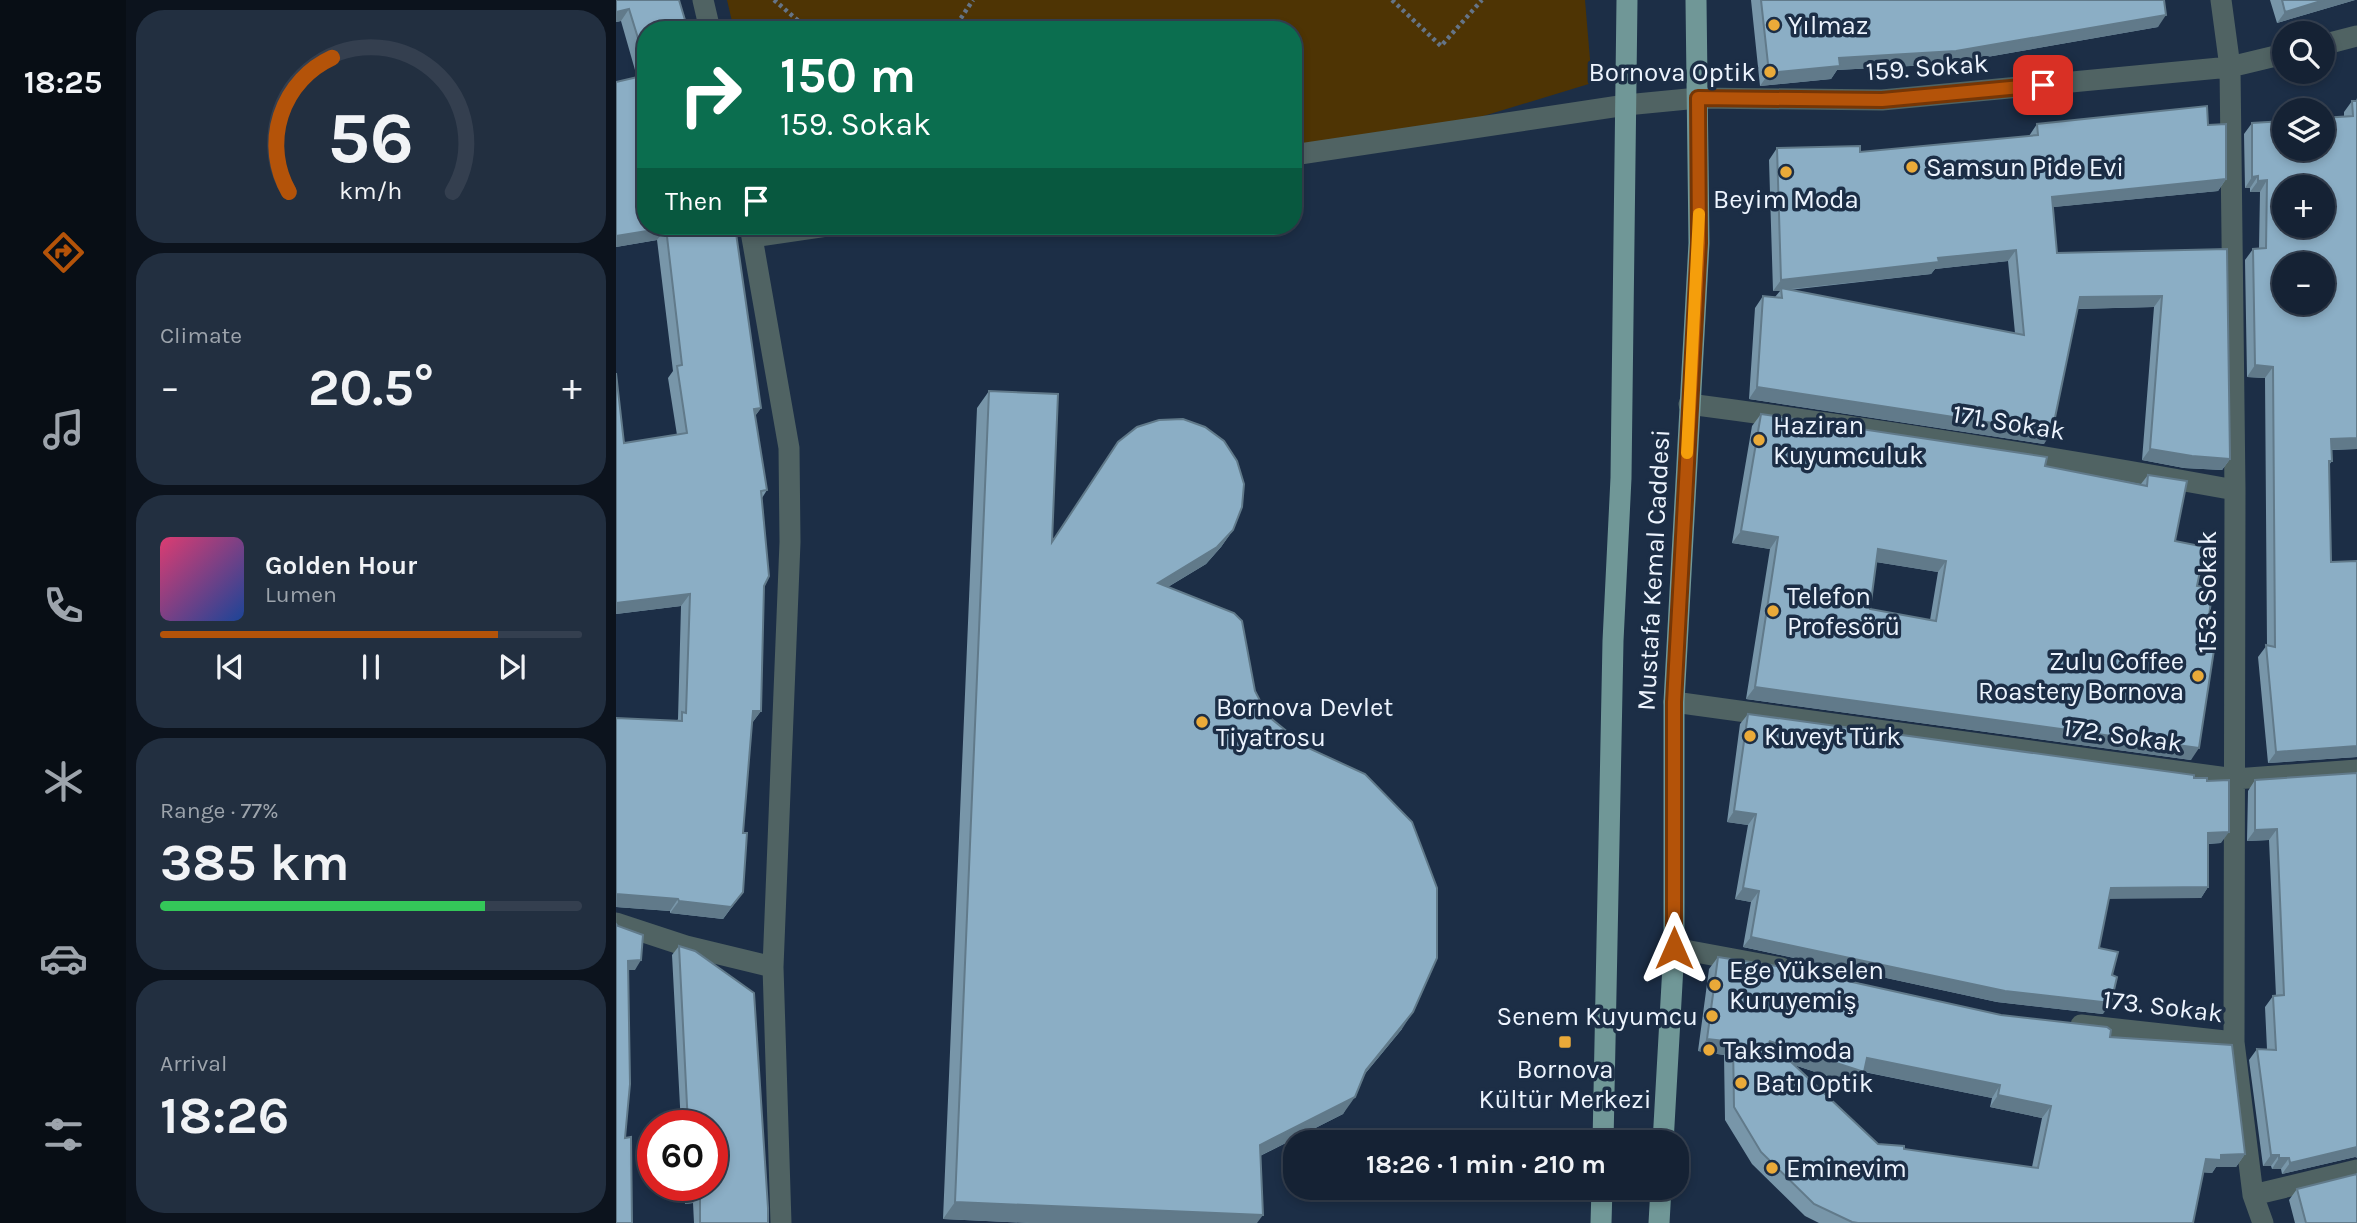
<!DOCTYPE html>
<meta charset="utf-8">
<style>
body{margin:0;font-family:Karla,sans-serif;background:#222f40;color:#f1f3f6;height:100vh;display:flex;flex-direction:column;font-size:26px;white-space:nowrap}
*{box-sizing:border-box;margin:0}
p{font-size:23px;color:#9da4ac}
.icon{flex:none;width:38px;height:38px;fill:none;stroke:currentColor;stroke-width:2;stroke-linecap:round;stroke-linejoin:round}
.map{position:relative;flex:1;overflow:hidden}
.details{display:flex;flex-direction:column;gap:10px;padding:10px;background:#0c131d;width:490px}
.details>*{flex:none}
.guide{position:absolute;left:21px;top:21px;width:665px;height:214px;border-radius:28px;box-shadow:0 4px 10px #0003,0 0 0 2px #343f4f;background:#0b6e4f;color:#fff;overflow:hidden}
.fabs{position:absolute;left:1656px;top:21px;display:grid;gap:14px}
.fabs a{display:grid;place-items:center;width:63px;height:63px;border-radius:50%;background:#152234;box-shadow:0 4px 10px #0003,0 0 0 2px #343f4f;font-size:35px}
.speed{position:absolute;left:21px;top:1110px;display:flex;gap:14px;font-size:35px;font-weight:700;text-align:center}
.speed>*{display:grid;place-content:center;width:91px;height:91px;border-radius:50%;background:#152234;box-shadow:0 4px 10px #0003,0 0 0 2px #343f4f;line-height:1}
.speed .limit{border:10px solid #d22;background:#fff;color:#111}
.pin{position:absolute;display:grid;place-items:center;width:60px;height:60px;color:#fff;margin:-30px;border-radius:14px;box-shadow:0 4px 10px #0006}
.me{position:absolute;width:77px;margin:-38px;rotate:0deg;stroke-linejoin:round;filter:drop-shadow(0 0 5px #0008)}
.turn{display:flex;align-items:center;gap:24px;height:147px;padding:0 28px;font-size:32px}
.turn .icon{width:91px;height:91px;stroke-width:2.5}
.turn b{display:block;font-size:49px;line-height:60px}
.then{display:flex;align-items:center;height:66px;padding:0 28px;background:#0003;gap:14px;font-size:26px}
.big{font-size:52px;font-weight:700;line-height:1.1}
.details .card{flex:1;display:flex;flex-direction:column;justify-content:center;gap:10px;min-width:0;padding:0 24px;border-radius:28px;background:#222f40}
.details .dial{align-items:center;gap:0}
.dial svg{height:182px;overflow:visible;fill:none;stroke:#343f4f;stroke-width:7;stroke-linecap:round;text-anchor:middle}
.dial text{fill:#f1f3f6;stroke:none}
.song{display:flex;align-items:center;gap:21px}
.cover{width:84px;height:84px;border-radius:10px;background:linear-gradient(135deg,hsl(340 70% 55%),hsl(220 70% 35%))}
.played{height:7px;border-radius:4px;background:linear-gradient(90deg,#b45309 80%,#343f4f 80%)}
.keys{display:flex;justify-content:space-around;direction:ltr}
.heat{display:flex;justify-content:space-between;align-items:center;font-size:38px;direction:ltr}
.charge{height:10px;border-radius:5px;background:linear-gradient(90deg,#34c759 77%,#343f4f 0)}
.trip{position:absolute;left:667px;top:1130px;width:406px;height:70px;border-radius:28px;background:#152234;box-shadow:0 4px 10px #0003,0 0 0 2px #343f4f;font-weight:700;line-height:70px;text-align:center}
main{display:flex;flex:1;min-height:0}
.tab-bar{display:flex;flex-direction:column;width:126px;justify-content:space-around;align-items:center;background:#080e15;color:#9da4ac}
.tab-bar .icon{width:49px;height:49px}
.tab-bar .selected{color:#b45309}
.tab-bar b{font-size:32px;color:#f1f3f6}
.map>svg:first-child{display:block}
</style>
<main>
<nav class="tab-bar">
<b>18:25</b>
<svg class="icon selected" aria-label="directions" viewBox="0 0 24 24"><path d="M12 3l9 9-9 9-9-9zM9 14v-3h6M13 9l2 2-2 2"/></svg>
<svg class="icon" aria-label="music" viewBox="0 0 24 24"><path d="M9 18V5l10-2v13"/><circle cx="6" cy="18" r="3"/><circle cx="16" cy="16" r="3"/></svg>
<svg class="icon" aria-label="phone" viewBox="0 0 24 24"><path d="M5 4h4l2 5-3 2q2 4 5 5l2-3 5 2v4C11 20 4 13 5 4z"/></svg>
<svg class="icon" aria-label="climate" viewBox="0 0 24 24"><path d="M12 3v18M4 7l16 10M4 17L20 7"/></svg>
<svg class="icon" aria-label="car" viewBox="0 0 24 24"><path d="M5 17H2v-5l4-1 3-4h7l3 4 3 1v5h-3M9 17h6M6 11h13"/><circle cx="7" cy="17" r="2"/><circle cx="17" cy="17" r="2"/></svg>
<svg class="icon" aria-label="filters" viewBox="0 0 24 24"><path d="M4 7h16M4 17h16"/><circle cx="9" cy="7" r="2"/><circle cx="15" cy="17" r="2"/></svg>
</nav>
<section class="details">
<div class="card dial"><svg viewBox="0 0 100 80">
<path d="M14 69A42 42 0 1 1 86 69"/>
<path d="M14 69A42 42 0 0 1 33 10" stroke="#b45309"/>
<text x="50" y="56" font-size="32" font-weight="700">56</text>
<text x="50" y="72" font-size="11">km/h</text>
</svg></div>
<div class="card"><p>Climate</p>
<div class="heat"><a>−</a><b class="big">20.5°</b><a>+</a></div>
</div>
<div class="card">
<div class="song"><i class="cover"></i><div><b>Golden Hour</b><p>Lumen</p></div></div>
<div class="played"></div>
<div class="keys"><svg class="icon" aria-label="previous" viewBox="0 0 24 24"><path d="M18 5L8 12l10 7zM5 5v14"/></svg><svg class="icon" aria-label="pause" viewBox="0 0 24 24"><path d="M8 5v14M16 5v14"/></svg><svg class="icon" aria-label="next" viewBox="0 0 24 24"><path d="M6 5l10 7-10 7zM19 5v14"/></svg></div>
</div>
<div class="card"><p>Range · 77%</p><b class="big">385 km</b><div class="charge"></div></div>
<div class="card"><p>Arrival</p><b class="big">18:26</b></div>
</section>
<div class="map">
<svg width="1741" height="1223" viewBox="0 0 1741 1223">
<rect width="100%" height="100%" fill="#1c2e46"/>
<!-- green -->
<path fill="#4e3404" d="M111 0H969L976 83 779 143 677 153V30H118Z"/>
<g fill="none" stroke-linecap="round" stroke-linejoin="round">
<!-- path -->
<path stroke="#657487" stroke-width="4.5" stroke-dasharray="3.5 3.5" stroke-linecap="butt" d="M158 0 193 30
M776 0 825 46 866 0
M337 30 357 0"/>
<!-- minor -->
<path stroke="#506363" stroke-width="21" d="M87 0 94 30
M1605 0 1614 67 1619 490 1618 1042 1637 1195 1647 1223
M1706 45 1741 36
M677 155 1010 105 1082 98 1266 100 1614 67 1668 54
M134 226 173 448 174 542 157 967 165 1223
M136 237 211 226
M1073 404C1256 428 1437 457 1619 490
M1058 702 1619 779 1741 770
M0 923 70 946 157 967
M1058 948 1166 968
M1465 1025 1618 1042
M1637 1195 1741 1170"/>
<!-- major -->
<path stroke="#709797" stroke-width="21" d="M987 1143 997 641 1005 478 1011 0
M1047 1143 1058 948V702L1083 243 1080 0
M985 1223 986 1188
M1043 1223 1045 1188"/>
</g>
<!-- wall -->
<path fill="#7896a9" fill-rule="evenodd" d="M0 0H63L72 30H30V226H119L145 408 139 416 151 490 146 498 153 576 148 586 145 711 136 723 127 833H131L127 892 107 919 54 913V911L0 907V718L61 721 62 719 65 606 0 614V373L8 443 61 435 52 378 57 371 41 240 0 247V82L21 77 5 21 0 22Z
M1135 0H1548L1542 27 1331 64 1221 70 1215 79 1144 86Z
M1654 0H1739L1661 23Z
M1741 98V449L1716 450V461L1713 465 1715 562 1741 561V757L1652 763 1642 657 1651 645 1649 378 1631 377 1629 260 1637 249 1643 248 1644 192H1634V188H1629L1628 134 1636 123 1728 117V112L1736 101H1740Z
M1421 124 1592 125 1610 179 1602 191 1437 207 1441 253 1611 249 1614 459 1606 470 1568 468 1526 460 1538 307 1461 309 1428 444 1133 399 1139 308 1147 296 1159 297 1164 291H1157L1153 160 1161 148 1244 152 1413 136ZM1392 261 1399 333 1173 290 1315 274 1319 269Z
M373 391 436 541 617 530 605 547 590 564 552 587 639 691 786 1029 748 1075 727 1114 644 1156 641 1223H414L327 1219 361 408Z
M1145 414 1525 484 1532 475 1559 541 1581 586 1590 636 1575 760 1130 699 1154 549 1116 543 1136 426ZM1260 562 1322 572 1314 620 1254 609Z
M1132 714 1578 778 1591 781 1605 843 1592 844V887L1585 898H1492L1483 948 1487 1014 1381 1002 1127 947 1135 902 1119 899 1132 825 1111 822 1124 724Z
M1741 773 1739 1157 1666 1174 1665 1169H1656L1655 1166H1647L1633 1060 1641 1049H1651L1649 1007 1657 996H1660L1653 840 1631 841 1632 791 1639 780Z
M63 946 152 1223H78L77 1203 69 1204 68 1185H96V1125H65L56 955Z
M1102 957 1494 1037 1629 1154 1620 1167H1600L1596 1173 1587 1172 1577 1223H1203L1189 1216 1136 1164 1109 1120 1108 1055 1082 1051 1093 969ZM1178 1065 1239 1085 1248 1072 1376 1098 1374 1107 1426 1118 1416 1167 1288 1149 1262 1144Z
M1681 1189 1741 1223H1679L1673 1200Z"/>
<!-- shaded-wall -->
<path fill="#617a8a" d="M1708 0H1739L1661 23 1669 12Z
M13 9 5 21 0 22V12Z
M1550 15 1542 27 1331 64 1221 70 1215 79 1144 86 1153 73 1223 58Z
M1642 176 1634 188H1629L1636 177Z
M1610 179 1602 191 1428 208 1436 197Z
M1651 180 1644 192H1634L1642 181Z
M50 228 41 240 0 247V236Z
M1400 250 1392 261 1319 269 1315 274 1166 290 1165 288 1164 291H1157L1165 280 1322 258Z
M1546 296 1538 307 1456 309 1464 297Z
M1639 365 1657 367 1649 378 1631 377Z
M1141 387 1436 432 1428 444 1133 399Z
M145 408 136 420 138 409Z
M1741 438V449L1708 450 1715 439Z
M1534 449 1614 459 1606 470 1568 468 1526 460Z
M617 530 605 547 590 564 530 600 542 583Z
M1125 531 1162 537 1154 549 1116 543Z
M1262 549 1330 561 1322 572 1254 561Z
M74 594 65 606 0 614V603Z
M1139 687 1583 748 1575 760 1130 699Z
M137 711H145L136 723Z
M1741 746V757L1652 763 1660 752Z
M1118 811 1140 814 1132 825 1111 822Z
M1661 829 1653 840 1631 841 1639 830Z
M1613 832 1605 843 1584 844 1592 833Z
M1592 887 1585 898 1487 899 1495 888Z
M1127 888 1143 891 1135 902 1119 899Z
M127 892 107 919 54 913 63 901Z
M0 894 62 899 54 911 0 907Z
M1135 937 1495 1003 1487 1014 1381 1002 1127 947Z
M25 960 19 970H6L12 961Z
M797 1012 786 1029 738 1087 750 1070Z
M1091 1039 1117 1042 1108 1055 1082 1051Z
M1153 1041 1251 1058 1384 1085 1376 1098 1244 1071 1248 1072 1239 1085 1144 1054Z
M1382 1095 1435 1106 1426 1118 1374 1107Z
M739 1097 727 1114 632 1162 644 1145Z
M1741 1147V1158L1739 1157 1666 1174 1674 1163Z
M1629 1154 1620 1167H1600L1596 1173 1581 1172 1590 1159 1605 1155Z
M1655 1155H1663L1655 1166H1647Z
M1663 1158H1673L1665 1169H1656Z
M84 1194 77 1203 69 1204 76 1195Z
M339 1202 647 1215 641 1223H414L327 1219Z"/>
<!-- building -->
<path fill="#8baec5" stroke="#617a8a" stroke-width="2" fill-rule="evenodd" d="M0 0H63L72 30H30V64L13 9 0 12Z
M1145 0H1548L1550 15 1340 51 1223 58 1224 66 1153 73Z
M1666 0H1708L1669 12Z
M30 75V226H119L145 408 138 409 151 490 145 491 153 576 148 586 145 711H137L127 833H131L127 892 115 907 63 901 62 899 0 894V718L66 721V712L70 713 74 594 0 603V373L8 443 71 433 61 366 66 365 50 228 0 236V82Z
M1736 101H1741V438L1715 439 1716 461H1713L1715 562 1741 561V746L1660 752 1650 645 1659 647 1657 367 1639 365 1637 249 1650 248 1651 180 1642 181V176L1636 177V123L1668 121V149H1706V118L1737 116ZM1668 187H1706V226H1668ZM1668 264H1706V303H1668Z
M1591 106 1592 125 1610 124V179L1436 197 1441 253 1611 249 1614 459 1576 456 1534 449 1546 296 1464 297 1436 432 1141 387 1147 296 1166 298 1165 288 1408 335 1400 250 1322 258 1323 262 1165 280 1161 148 1244 146V152L1422 135 1421 124Z
M373 391 442 394 436 542 502 442 521 427 543 420 567 419 589 427 608 441 621 461 628 484 626 507 617 530 601 547 542 583 618 613 626 621 639 691 652 716 690 747 749 774 796 822 821 888V958L797 1012 750 1070 739 1097 644 1145 647 1215 339 1202Z
M1145 414 1431 457 1429 466 1531 486 1532 475 1571 481 1559 541 1589 547 1581 586 1597 588 1590 636 1600 637 1583 748 1139 687 1162 537 1125 531ZM1262 549 1330 561 1320 621 1254 609Z
M1132 714 1578 775V778H1591V781L1613 780V832L1592 833V887L1495 888 1483 948 1502 952 1496 975 1501 977 1495 1003 1389 991 1135 937 1143 891 1127 888 1140 814 1118 811Z
M1741 773V1147L1674 1163 1673 1158H1663V1155H1655L1641 1049 1660 1050 1657 996 1668 995 1661 829 1639 830V780Z
M0 924 2 926 27 935 25 960 12 961 14 1084 9 1138 15 1137 16 1223H0Z
M63 946 79 951 138 993 152 1208V1223H84V1194L76 1195 75 1185H96V1125H72Z
M1102 957 1173 968 1385 1015 1491 1027 1495 1030 1494 1037 1616 1045 1629 1154 1605 1155V1160L1590 1159 1577 1223H1242L1236 1222 1198 1204 1145 1152 1118 1107 1117 1042 1091 1039ZM1153 1041 1248 1072 1251 1058 1384 1085 1382 1095 1435 1106 1422 1168 1288 1149V1146L1262 1144Z
M1741 1174V1223H1690L1681 1189Z"/>
<g fill="none" stroke-linecap="round" stroke-linejoin="round">
<!-- route casing -->
<g stroke="#753606" stroke-width="18">
<path id="route" d="M1058 948V702L1083 243 1082 98 1266 100 1427 85"/>
</g>
<!-- route -->
<use href="#route" stroke="#b45309" stroke-width="12"/>
<!-- slow -->
<path stroke="#f59e0b" stroke-width="12" d="M1071 453 1083 214"/>
</g>
<!-- markers -->
<g fill="#eaaa39" stroke="#1c2e46" stroke-width="2.5">
<circle cx="1158" cy="25" r="7"/>
<circle cx="1154" cy="72" r="7"/>
<circle cx="1296" cy="167" r="7"/>
<circle cx="1170" cy="172" r="7"/>
<circle cx="1143" cy="440" r="7"/>
<circle cx="1157" cy="611" r="7"/>
<circle cx="1582" cy="676" r="7"/>
<circle cx="586" cy="722" r="7"/>
<circle cx="1134" cy="736" r="7"/>
<circle cx="1099" cy="985" r="7"/>
<circle cx="1096" cy="1016" r="7"/>
<rect x="942" y="1035" width="14" height="14" rx="3.5"/>
<circle cx="1093" cy="1050" r="7"/>
<circle cx="1125" cy="1083" r="7"/>
<circle cx="1156" cy="1168" r="7"/>
</g>
<g text-anchor="middle" stroke-width="7" stroke-linejoin="round" paint-order="stroke">
<!-- poi labels -->
<g font-size="26" fill="#edf4fe" stroke="#1c2e46" text-anchor="start">
<text x="1172" y="34">Yılmaz</text>
<text x="1140" y="81" text-anchor="end">Bornova Optik</text>
<text x="1310" y="176">Samsun Pide Evi</text>
<text x="1170" y="208" text-anchor="middle">Beyim Moda</text>
<text x="1157" y="434">Haziran<tspan x="1157" dy="30">Kuyumculuk</tspan></text>
<text x="1171" y="605">Telefon<tspan x="1171" dy="30">Profesörü</tspan></text>
<text x="1568" y="670" text-anchor="end">Zulu Coffee<tspan x="1568" dy="30">Roastery Bornova</tspan></text>
<text x="600" y="716">Bornova Devlet<tspan x="600" dy="30">Tiyatrosu</tspan></text>
<text x="1148" y="745">Kuveyt Türk</text>
<text x="1113" y="979">Ege Yükselen<tspan x="1113" dy="30">Kuruyemiş</tspan></text>
<text x="1082" y="1025" text-anchor="end">Senem Kuyumcu</text>
<text x="1107" y="1059">Taksimoda</text>
<text x="949" y="1078" text-anchor="middle">Bornova<tspan x="949" dy="30">Kültür Merkezi</tspan></text>
<text x="1139" y="1092">Batı Optik</text>
<text x="1170" y="1177">Eminevim</text>
</g>
<!-- street labels -->
<g font-size="26" fill="#edf4fe" stroke="#1c2e46">
<text transform="translate(1311 67) rotate(-4)" y="9">159. Sokak</text>
<text transform="translate(1393 422) rotate(9)" y="9">171. Sokak</text>
<text transform="translate(1037 570) rotate(-87)" y="9">Mustafa Kemal Caddesi</text>
<text transform="translate(1591 592) rotate(-90)" y="9">153. Sokak</text>
<text transform="translate(1507 735) rotate(8)" y="9">172. Sokak</text>
<text transform="translate(1547 1006) rotate(7)" y="9">173. Sokak</text>
</g>
</g>
</svg>
<div class="fabs">
<a><svg class="icon" aria-label="search" viewBox="0 0 24 24"><circle cx="10" cy="10" r="6"/><path d="M15 15l6 6"/></svg></a>
<a><svg class="icon" aria-label="layers" viewBox="0 0 24 24"><path d="M12 4l9 5-9 5-9-5zM3 14l9 5 9-5"/></svg></a>
<a>+</a>
<a>−</a>
</div>
<div class="speed"><div class="limit">60</div></div>
<div class="pin" style="left:1427px;top:85px;background:#d93025"><svg class="icon" aria-label="arrive" viewBox="0 0 24 24"><path d="M6 21V4h12l-3 4 3 4H6"/></svg></div>
<svg class="me" style="left:1058px;top:948px" viewBox="-20 -20 40 40"><path d="M0-17L14 15 0 8-14 15z" fill="#b45309" stroke="#fff" stroke-width="4"/></svg>
<div class="trip">18:26 · 1 min · 210 m</div>
<div class="guide">
<div class="turn"><svg class="icon" aria-label="right" viewBox="0 0 24 24"><path d="M7 20v-9h11M14 6l5 5-5 5"/></svg><div><b>150 m</b>159. Sokak</div></div>
<div class="then">Then<svg class="icon" aria-label="arrive" viewBox="0 0 24 24"><path d="M6 21V4h12l-3 4 3 4H6"/></svg></div>
</div>
</div>
</main>
